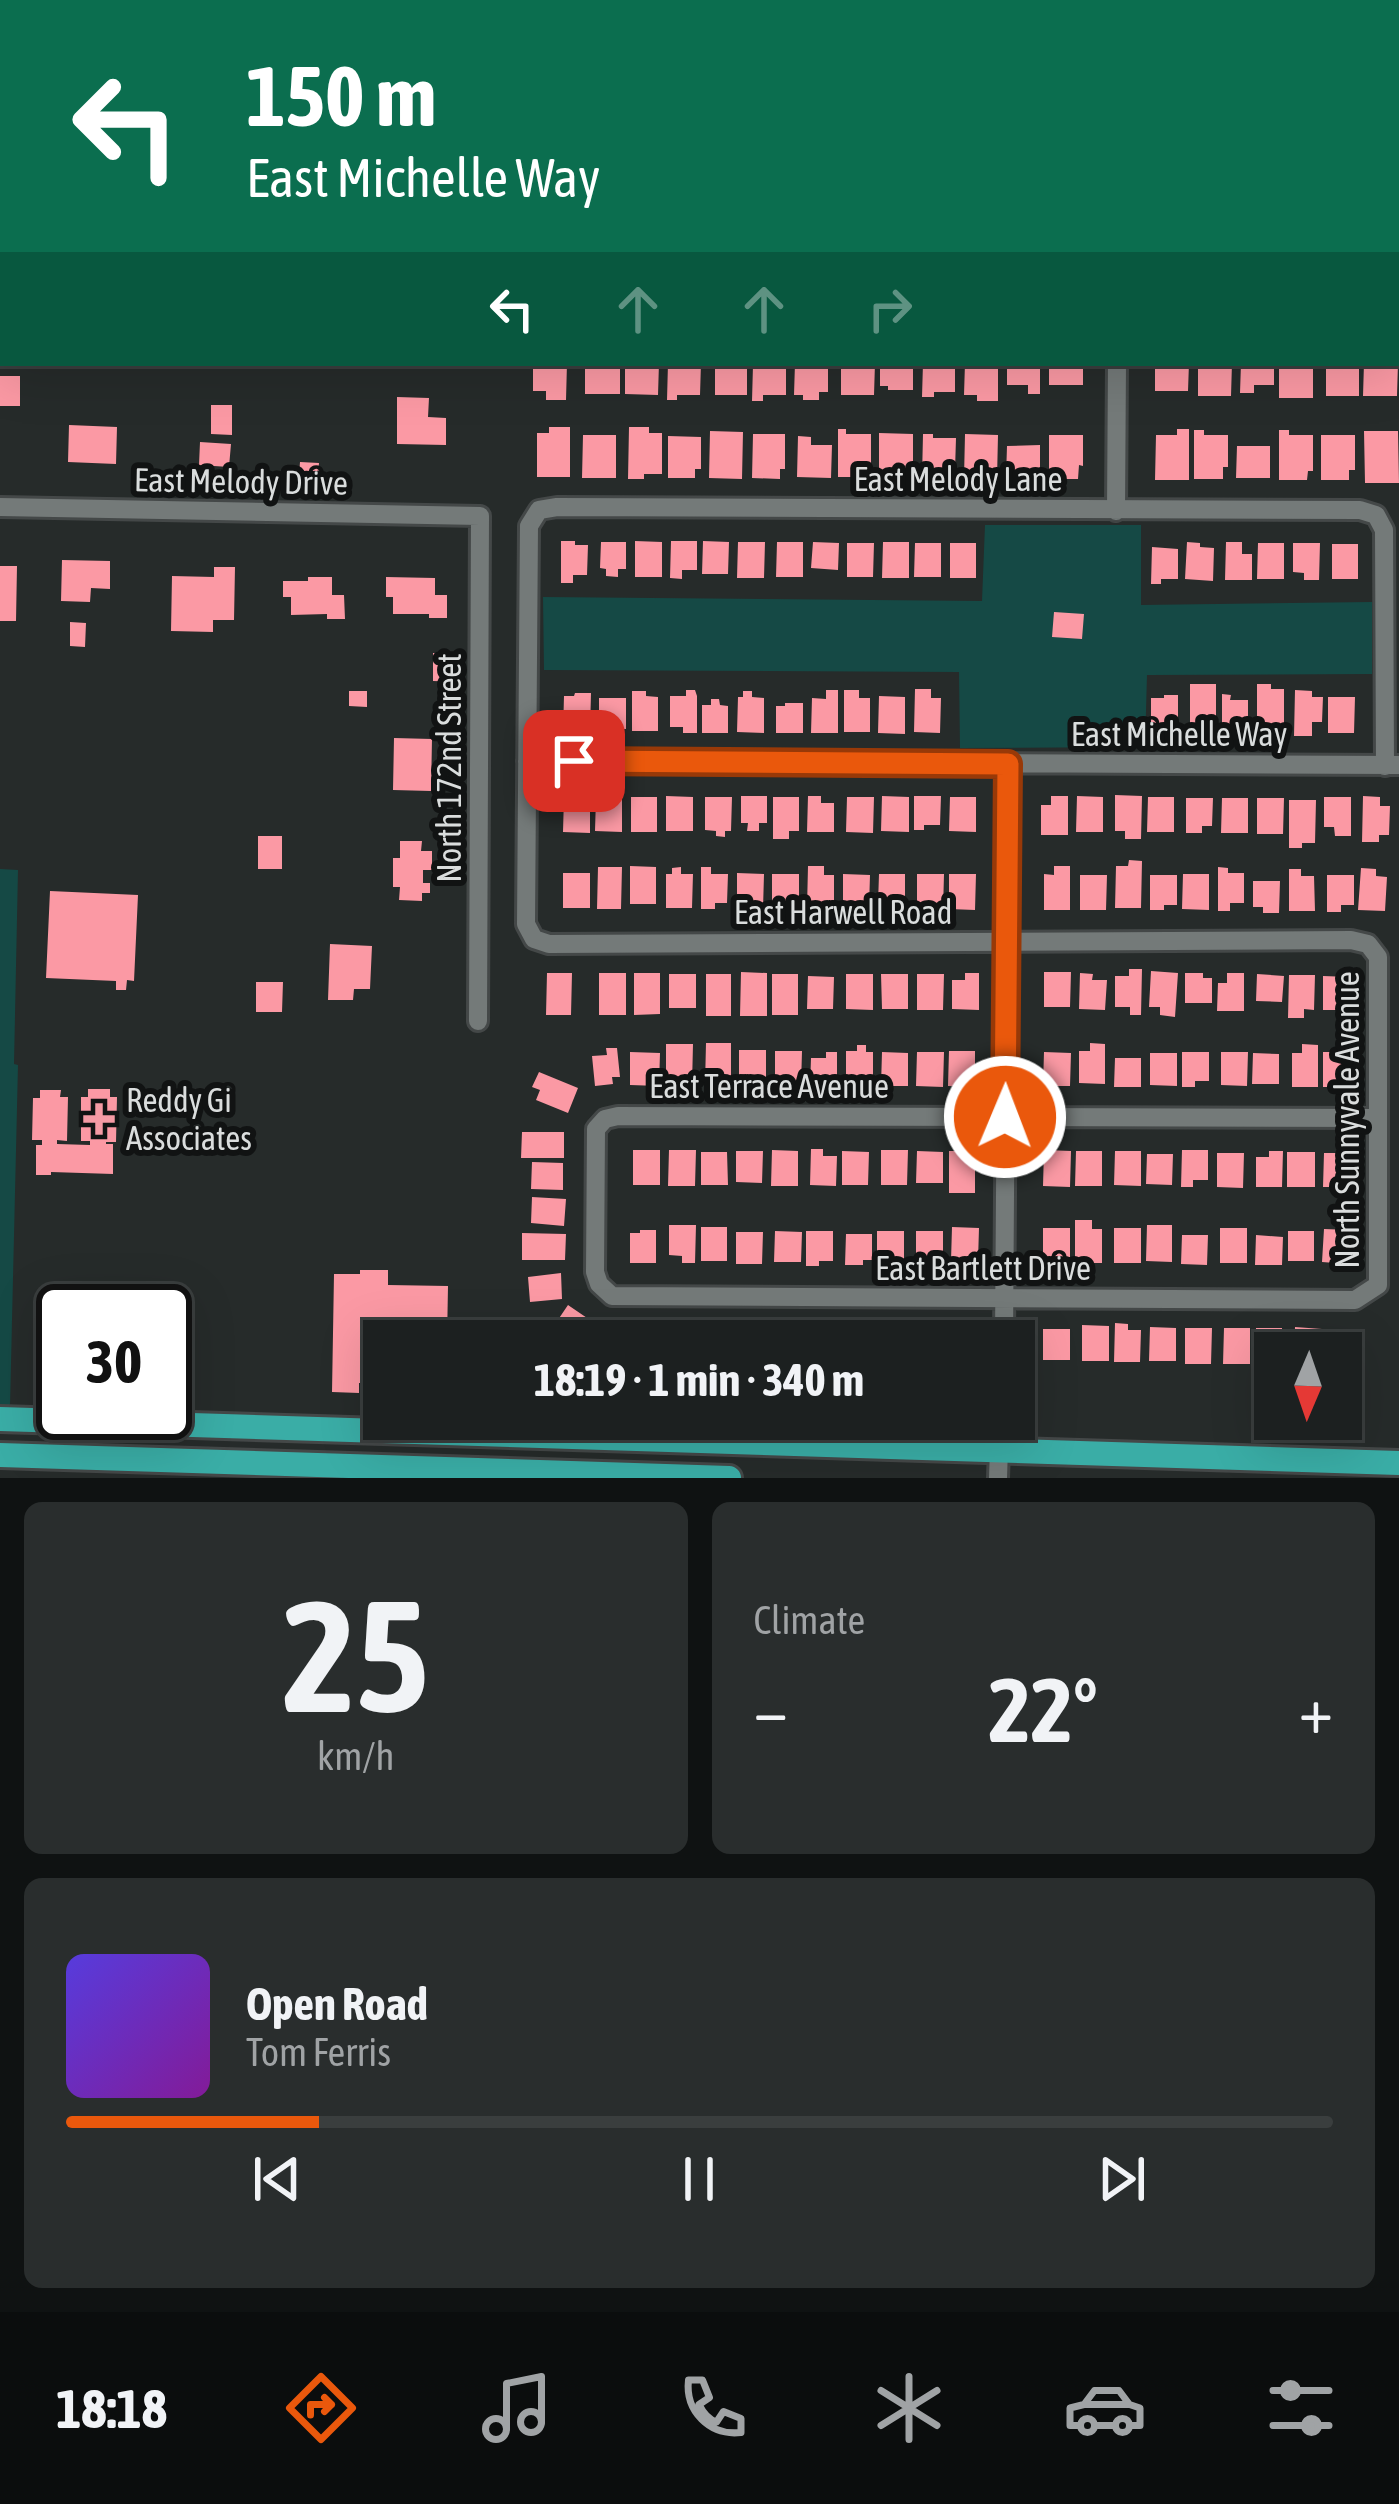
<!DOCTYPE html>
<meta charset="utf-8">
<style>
body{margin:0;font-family:"Asap Condensed",sans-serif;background:#292d2d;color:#f1f3f6;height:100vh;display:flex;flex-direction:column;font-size:45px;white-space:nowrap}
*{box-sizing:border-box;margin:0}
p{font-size:39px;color:#a0a3a5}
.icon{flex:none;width:66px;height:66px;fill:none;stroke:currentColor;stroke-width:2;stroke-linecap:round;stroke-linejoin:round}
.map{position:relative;height:1478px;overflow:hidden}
.side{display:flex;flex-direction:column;gap:24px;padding:24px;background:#0f1212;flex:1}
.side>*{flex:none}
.top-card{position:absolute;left:0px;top:0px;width:1401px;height:366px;box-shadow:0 12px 48px #0002,0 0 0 3px #3a3e3e;background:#0b6e4f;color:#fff;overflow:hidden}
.needle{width:78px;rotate:182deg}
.buttons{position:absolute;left:1254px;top:1332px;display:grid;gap:24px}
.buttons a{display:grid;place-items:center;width:108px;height:108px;border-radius:0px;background:#1c2020;box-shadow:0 12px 48px #0002,0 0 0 3px #3a3e3e;font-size:60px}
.speed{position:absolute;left:36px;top:1284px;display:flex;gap:24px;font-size:60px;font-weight:700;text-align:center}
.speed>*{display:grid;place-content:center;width:156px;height:156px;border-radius:50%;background:#1c2020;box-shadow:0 12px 48px #0002,0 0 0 3px #3a3e3e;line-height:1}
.speed .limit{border:6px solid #111;border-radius:18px;background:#fff;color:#111}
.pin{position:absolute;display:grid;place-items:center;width:102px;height:102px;color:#fff;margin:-51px;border-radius:24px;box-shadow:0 6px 18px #0006}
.me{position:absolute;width:132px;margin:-66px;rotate:1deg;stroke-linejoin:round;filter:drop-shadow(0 0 9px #0008)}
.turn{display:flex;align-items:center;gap:42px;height:252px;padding:0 48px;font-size:54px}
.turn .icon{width:156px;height:156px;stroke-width:2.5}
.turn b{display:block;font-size:84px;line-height:102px}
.lanes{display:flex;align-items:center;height:114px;padding:0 48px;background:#0003;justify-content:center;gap:60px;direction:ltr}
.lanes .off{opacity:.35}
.big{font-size:90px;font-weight:700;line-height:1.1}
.side .widget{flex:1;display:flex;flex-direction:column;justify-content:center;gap:18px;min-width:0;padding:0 42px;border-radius:18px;background:#292d2d}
.side .dial{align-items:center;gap:0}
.dial b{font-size:156px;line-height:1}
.song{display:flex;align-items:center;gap:36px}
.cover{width:144px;height:144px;border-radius:18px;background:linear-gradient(135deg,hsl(250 70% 55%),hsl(290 70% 35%))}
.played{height:12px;border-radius:6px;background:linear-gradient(90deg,#ea580c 20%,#3a3e3e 20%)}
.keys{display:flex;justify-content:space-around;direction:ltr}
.heat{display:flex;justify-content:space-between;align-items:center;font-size:66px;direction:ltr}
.side .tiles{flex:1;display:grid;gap:24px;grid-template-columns:1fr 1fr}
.widget:last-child{grid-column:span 2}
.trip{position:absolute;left:363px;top:1320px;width:672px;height:120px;border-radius:0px;background:#1c2020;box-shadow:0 12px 48px #0002,0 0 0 3px #3a3e3e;font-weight:700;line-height:120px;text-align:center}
.dock{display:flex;height:192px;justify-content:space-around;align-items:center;background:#0b0d0d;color:#a0a3a5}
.dock .icon{width:84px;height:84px}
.dock .selected{color:#ea580c}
.dock b{font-size:54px;color:#f1f3f6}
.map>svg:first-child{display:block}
</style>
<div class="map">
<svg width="1399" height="1478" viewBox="0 0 1399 1478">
<rect width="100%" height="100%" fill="#262b2a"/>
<!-- green -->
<path fill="#154945" d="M985 525H1141V605L1372 602V674L1147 675 1145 747 960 748 959 672 544 670 543 597 982 601Z
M0 869 18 870 14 1064 18 1065 10 1406H0Z"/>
<!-- building -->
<path fill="#fb99a4" d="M179 363H234V368L179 367Z
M533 363H567L566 400H546V391H533Z
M585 363H620V394H585Z
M642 363H659L658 395 625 394V365H641Z
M668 363H701L700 395H677V400H667Z
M715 363H747V395H715Z
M786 363V395H763V401H752L753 365Z
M795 363 828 366V392H819V400H803V395H794Z
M841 363H875L874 395H841Z
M880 363H913V390H888V386H880Z
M923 363H955V392H934V397H922Z
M965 363H998V401H977V395H964Z
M1007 363H1040V394H1028V385H1007Z
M1049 363H1083V385H1049Z
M1155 363H1189L1188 391H1155Z
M1198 363H1232L1231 396H1198Z
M1241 363H1274V385H1254V393H1240Z
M1296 363H1313V398H1279V366H1296Z
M1326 363H1359V396H1326Z
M1364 363H1398L1397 396H1363Z
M0 376H20V406H0Z
M397 397 429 398 428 417 446 418V445L397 444Z
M211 405H232V435L211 434Z
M69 425 117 427 116 464 68 462Z
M549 427H570V477H537V433H549Z
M629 427H649V433H662V474H644V479H628Z
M838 429H846V434H871V464H867V477H838Z
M1177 429H1189V480H1155L1156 435H1177Z
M1194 430H1204V435H1228V467H1223V479H1194Z
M1279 430H1289V435H1313V471H1308L1307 480H1279Z
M710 431 743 432 742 479 709 478Z
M1364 431H1398L1399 483H1365Z
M879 433 913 434V469H906V479H879Z
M753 434H785V469H780V479L752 478Z
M923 434H933V438H956L955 470H949V479L922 478Z
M965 434 998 435 997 479 964 478Z
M583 435H616V478H582Z
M1049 435H1083V466L1079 465 1078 479H1049Z
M1321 435H1355V470H1349V480H1321Z
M668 436 701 437V469H695V478H668Z
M798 436 811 437V445H832L831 478 797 477Z
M200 442 231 444 229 467 199 465Z
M1040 445V478H1006L1007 446Z
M1237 446H1270V478H1236Z
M300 462 319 463 317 489 298 488Z
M561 541H575V545H588L587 575H573V583H561Z
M635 541 662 542V577H635Z
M671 541H697V570H682V579L670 578Z
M703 541 729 542 728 574H702Z
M601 542H626V569H618V577L606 576V569L600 568Z
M738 542H765L764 578H737Z
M777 542H803V577H776Z
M813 542 839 543 838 570 811 568Z
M883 542H909V578H882Z
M1187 542 1200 543V547L1214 548 1213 581 1185 579Z
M1226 542H1242V554H1252V580H1225Z
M847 543H874L873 577H847Z
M915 543H941V577H914Z
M950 543H976V578H950Z
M1258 543H1284V579H1257Z
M1293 543H1320L1319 580H1304V573L1293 572Z
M1332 544H1358V579H1332Z
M1152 547 1178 549V579H1161V584H1151Z
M62 560 110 561V589L91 588 90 602 61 601Z
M0 566H17L16 621H0Z
M214 567H235L234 620H213V632L171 631 172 576 214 577Z
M308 577H332V595H344L345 619H327V614L291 615V597H283V581H308Z
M386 577 435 578V595H447V618H429V614H393V597H386Z
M1054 612 1084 614 1082 639 1052 637Z
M70 622 86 623 85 647 70 646Z
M433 653H462V682L433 681Z
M1190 684H1216V733H1190Z
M1257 684H1271V689H1284V732H1257Z
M915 689H931V698H941L940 733 914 732Z
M686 690H695L697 696V733H683V727H670V696H686Z
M826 690H838V733H811L812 698 826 699Z
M844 690H859V698H870V732H844Z
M1295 690 1312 691V697H1323L1322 722H1312V736H1294Z
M349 691H367V707L349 706Z
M632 691H646V696L658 697V731H632Z
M743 691H752V697L764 698V733L737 732 738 697H743Z
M575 693H591L590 733 563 732 564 696H574Z
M1222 694 1231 695 1230 700H1248V732L1222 731Z
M1164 695H1178V734L1151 733V698H1164Z
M879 696 905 697V734L878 733Z
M1328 697H1355L1354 733H1328Z
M599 698H626V729H599Z
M711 699H719L720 705 728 706V733H702V705H711Z
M785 703H803V733H776V706H785Z
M394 738 432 739 431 791 393 790Z
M1115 795 1142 796 1141 839H1125V831H1115Z
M564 796 590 797V833L563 832Z
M666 796 693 797V831H666Z
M741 796H767V823H759V831H747L748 823H741Z
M808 796H821V803H834V832H807Z
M882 796 909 797V832L881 831Z
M914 796H941L940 825H924V830H914Z
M1051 796H1068V835H1041V805H1051Z
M1077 796 1103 797V832H1076Z
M1363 796 1380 797V806H1390L1389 835H1379V842H1362Z
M596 797H622V832L595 831Z
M631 797H657V832H631Z
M705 797H732L731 831H725V837L716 836V831L705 830Z
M773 797H799V831H789V839H773Z
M847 797H874L873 833 846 832Z
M950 797H976V832L949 831Z
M1148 797H1174V832H1147Z
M1324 797H1351V836H1335L1334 827H1324Z
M1186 798H1213L1212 826H1202V833H1186Z
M1222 798H1248V833H1221Z
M1257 798H1284L1283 834H1257Z
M1289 800H1316L1315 843H1302V848H1289Z
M258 836H282V869H258Z
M400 841H422L421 851H432V870H423V883H430V893H422V901L399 900 400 887H393V858H400Z
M1129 860 1142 861 1141 908H1115L1116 866H1128Z
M630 866 656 867V904H630Z
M808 866H824V875H834V908H807Z
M1054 866H1070V910H1044V874L1054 875Z
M598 867H622L621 909H597Z
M681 867V874H693L692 908H666V874H672V868Z
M701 867H711V874H728L727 903H715V909H701Z
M1218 867 1228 868V873H1244V903H1230V911H1218Z
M1361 868 1376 869V876L1387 877 1385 911 1358 910Z
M1289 869H1301V876H1314L1315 911H1289Z
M563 873H590V908H563Z
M737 873 764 874 763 909H737Z
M772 874H799V909H772Z
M843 874 870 875 869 908H843Z
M879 874H905V905L878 904Z
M917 874H944L943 911 931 910V904H917Z
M949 874H976L975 910 949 909Z
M1183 874H1209V910L1182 909Z
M1080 875H1107L1106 910H1080Z
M1150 875H1177V905H1164V910H1150Z
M1327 875H1354V905H1341V912H1327Z
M1253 881H1280L1279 913H1263V907H1253Z
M50 891 138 895 134 981 127 980 126 990H116V981L46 978Z
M330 944 372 946 370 989H354L353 1000H328Z
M1129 969H1142L1141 1015H1130V1007H1115V976H1129Z
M1151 971 1178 973 1175 1017 1160 1015V1007H1149Z
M741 972 767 973V1016H740Z
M1044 972H1071L1070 1007H1044Z
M547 973H572L571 1015H546Z
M599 973H626V1015H599Z
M634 973H660V1014L634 1015Z
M965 973H979V1010L952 1009V980H965Z
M1080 973 1093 974 1092 980H1107L1105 1010 1079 1009Z
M1185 973H1203V978H1212V1003H1185Z
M1227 973H1244V1011H1217L1218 983H1227Z
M669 974H696V1008H669Z
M706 974H731V1016H706Z
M772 974H798V1015H772Z
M846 974H873V1010L846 1009Z
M881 974H908V1009H882Z
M917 974H944L943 1010H917Z
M1257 974 1284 976 1282 1002 1256 1001Z
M1289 975H1315L1314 1010 1304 1009V1018H1288Z
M808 976 834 977 833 1009H807Z
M1323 976 1350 977V1010H1323Z
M256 982H283L282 1012H256Z
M706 1043H731V1086L705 1085Z
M1090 1043 1105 1044V1084L1079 1083V1051H1090Z
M666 1044H693L692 1085H666Z
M1302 1044 1318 1045V1087H1292V1053H1302Z
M857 1045H866V1052H873V1087L846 1086V1051H857Z
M606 1048H617L620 1077H612L613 1084 595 1086 592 1056 607 1055Z
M739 1050H766V1084H739Z
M775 1051H802L801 1086H775Z
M949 1051H975V1087L948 1086Z
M630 1052 660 1053 659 1086 630 1085Z
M826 1052H837V1086L810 1088 811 1058H826Z
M882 1052 908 1053V1086H881Z
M917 1052H944L943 1087 916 1086Z
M1044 1052 1071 1053 1070 1086H1043Z
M1182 1052H1209V1081H1195V1087H1182Z
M1221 1052H1248L1247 1086 1221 1085Z
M1323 1052H1350V1087H1323Z
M1150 1053H1177V1086L1150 1085Z
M1253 1053 1279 1054V1084H1252Z
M1115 1058H1141V1087H1114Z
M539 1072 578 1088 568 1113 536 1100 540 1090 532 1087Z
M88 1089H110V1097H117L116 1142H106V1144H113V1174L51 1172V1175H36V1145H42V1140H32L33 1098H40V1090H61L60 1097H68L67 1141 57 1140V1144L90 1145V1141H81V1097H88Z
M522 1132H564V1158H521Z
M811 1149H823V1156H837L836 1186 810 1185Z
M633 1150H660V1185H633Z
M669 1150H696L695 1186H668Z
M772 1150 798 1151V1186H771Z
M881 1150H908L907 1185H881Z
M1044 1150 1071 1151 1070 1187 1043 1186Z
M1182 1150H1208V1180H1193V1187H1181Z
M736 1151H763L762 1183 736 1182Z
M842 1151 869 1152 868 1185H842Z
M917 1151 943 1152V1183H916Z
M949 1151H975V1193H949Z
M1076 1151H1102V1186H1075Z
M1115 1151H1141V1186L1114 1185Z
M1269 1151H1283L1282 1187H1256V1157H1269Z
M701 1152H727L728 1185H701Z
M1287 1152H1315V1187H1287Z
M1217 1153H1244L1243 1188 1217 1187Z
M1324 1153H1350V1187H1323Z
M1147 1154H1173L1172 1185 1146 1184Z
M532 1162 563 1163V1190L531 1189Z
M532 1197 566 1199 564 1226 531 1223Z
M1075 1220H1092V1229H1102V1263H1075Z
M669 1225H696L695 1263H682V1256L669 1255Z
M1147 1225H1172V1262L1146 1261Z
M701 1227H727V1261H701Z
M952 1227 979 1228 978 1261H951Z
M1043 1228H1070V1264L1043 1263Z
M1114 1228H1141V1263H1114Z
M1220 1228H1247V1263H1220Z
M1324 1229 1350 1230 1348 1264 1322 1262Z
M640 1230H656V1263H630V1233H640Z
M775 1231 802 1232 801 1262H774Z
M806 1231H833V1261H819V1266H806Z
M877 1231H904V1262L877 1261Z
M916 1231H943V1263H916Z
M1288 1231H1314V1261H1288Z
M736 1232H763L762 1264H736Z
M522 1233 566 1234 565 1260H522Z
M846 1234H872V1260H863V1265H845Z
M1182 1235H1208L1207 1265 1181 1264Z
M1256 1235 1283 1237 1282 1265H1255Z
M360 1270H388V1285L448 1286 447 1341H384V1383H359V1393L332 1392 334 1274H360Z
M561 1273 562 1299 530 1302 528 1277Z
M568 1305 590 1320 575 1341H549L545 1339Z
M655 1323H664V1341H637V1330H654Z
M1115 1323 1128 1324V1330H1141L1140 1362H1114Z
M1082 1325 1109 1326V1361H1082Z
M669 1326 696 1327V1341H669Z
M718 1326H731V1341H704L705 1333H718Z
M775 1326H792V1332H801V1341H775Z
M740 1327H766L765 1341H740Z
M810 1327 844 1328V1341H810Z
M857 1327H890V1341H857Z
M1150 1327 1176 1328V1361H1149Z
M1295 1327 1322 1329 1320 1353H1294Z
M895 1328H922V1341H895Z
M1185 1328H1212L1211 1364H1185Z
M1224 1328H1250V1364H1223Z
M1256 1328H1282V1353H1275L1272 1372 1261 1371V1364H1255Z
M934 1329 961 1330V1341H934Z
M1043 1329H1070V1360H1043Z
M1326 1329H1353V1361H1341V1353H1326Z"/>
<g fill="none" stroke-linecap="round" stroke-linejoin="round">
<!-- minor casing -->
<g stroke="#444848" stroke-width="24">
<path id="minor" d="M1097 0 1119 2
M0 47H3
M0 507 480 516 478 1021
M1116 511 1117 363
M527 761 1399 765
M1378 1118 618 1116 605 1119 596 1129 595 1272 599 1284 612 1296 1355 1300 1378 1285V957L1368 944 1351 940 549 944 534 939 526 924 529 526 539 510 557 507 1360 510 1376 515 1384 530 1385 766
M1004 1341 1008 763
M998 1478 1000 1419"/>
</g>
<!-- major casing -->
<g stroke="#444848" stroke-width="30">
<path id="major" d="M0 1419 1399 1463
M0 1455 729 1478"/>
</g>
<!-- minor -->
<use href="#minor" stroke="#747a79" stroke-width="18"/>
<!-- major -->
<use href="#major" stroke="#3aada6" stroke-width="24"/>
</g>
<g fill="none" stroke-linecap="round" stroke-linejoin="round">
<!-- route casing -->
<g stroke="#983908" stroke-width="30">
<path id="route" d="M574 761 1008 764 1005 1117"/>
</g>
<!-- route -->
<use href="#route" stroke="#ea580c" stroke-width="21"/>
</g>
<!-- markers -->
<path fill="#f49aa4" stroke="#111313" stroke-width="4.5" d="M93 1101h12v12h12v12h-12v12h-12v-12h-12v-12h12z"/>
<g text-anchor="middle" stroke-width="12" stroke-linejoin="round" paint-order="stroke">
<!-- street labels -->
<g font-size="33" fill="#dadddd" stroke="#111313">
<text x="958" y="491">East Melody Lane</text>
<text transform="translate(241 481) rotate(1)" y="12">East Melody Drive</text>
<text x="1179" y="746">East Michelle Way</text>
<text transform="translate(449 768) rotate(-90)" y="12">North 172nd Street</text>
<text x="843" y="924">East Harwell Road</text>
<text x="769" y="1098">East Terrace Avenue</text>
<text transform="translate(1347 1120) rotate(-90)" y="12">North Sunnyvale Avenue</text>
<text x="983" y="1280">East Bartlett Drive</text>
</g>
<!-- poi labels -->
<g font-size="33" fill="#dadddd" stroke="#111313" text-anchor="start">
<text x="126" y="1112">Reddy Gi<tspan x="126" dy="38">Associates</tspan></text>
</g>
</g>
</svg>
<div class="buttons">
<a><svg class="needle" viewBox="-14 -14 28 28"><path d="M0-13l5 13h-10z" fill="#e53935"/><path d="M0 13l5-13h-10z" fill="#a0a3a5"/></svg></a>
</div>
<div class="speed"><div class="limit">30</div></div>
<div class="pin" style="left:574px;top:761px;background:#d93025"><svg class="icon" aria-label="arrive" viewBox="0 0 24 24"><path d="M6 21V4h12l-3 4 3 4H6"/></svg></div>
<svg class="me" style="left:1005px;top:1117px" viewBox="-20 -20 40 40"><circle r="17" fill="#ea580c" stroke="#fff" stroke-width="3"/><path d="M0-11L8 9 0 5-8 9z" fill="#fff"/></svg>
<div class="trip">18:19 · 1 min · 340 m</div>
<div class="top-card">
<div class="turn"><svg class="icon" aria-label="left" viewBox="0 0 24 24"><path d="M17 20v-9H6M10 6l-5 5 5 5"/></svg><div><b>150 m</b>East Michelle Way</div></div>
<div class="lanes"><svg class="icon" aria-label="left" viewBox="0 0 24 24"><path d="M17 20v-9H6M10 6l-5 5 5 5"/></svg><svg class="icon off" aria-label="ahead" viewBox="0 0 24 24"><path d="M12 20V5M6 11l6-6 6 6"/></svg><svg class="icon off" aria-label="ahead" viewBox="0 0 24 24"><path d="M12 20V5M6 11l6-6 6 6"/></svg><svg class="icon off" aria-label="right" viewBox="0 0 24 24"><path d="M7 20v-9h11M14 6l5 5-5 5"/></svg></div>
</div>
</div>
<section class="side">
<div class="tiles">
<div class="widget dial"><b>25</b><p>km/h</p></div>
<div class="widget"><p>Climate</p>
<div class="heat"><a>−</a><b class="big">22°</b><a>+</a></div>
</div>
<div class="widget">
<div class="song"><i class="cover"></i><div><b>Open Road</b><p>Tom Ferris</p></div></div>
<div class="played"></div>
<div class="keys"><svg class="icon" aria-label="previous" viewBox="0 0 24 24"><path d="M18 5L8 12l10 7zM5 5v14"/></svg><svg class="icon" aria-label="pause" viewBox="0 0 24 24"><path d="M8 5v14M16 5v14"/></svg><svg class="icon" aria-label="next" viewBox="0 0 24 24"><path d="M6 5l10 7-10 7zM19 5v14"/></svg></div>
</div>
</div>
</section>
<nav class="dock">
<b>18:18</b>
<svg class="icon selected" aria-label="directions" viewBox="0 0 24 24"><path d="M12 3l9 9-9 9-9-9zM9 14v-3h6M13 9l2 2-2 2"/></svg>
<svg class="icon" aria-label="music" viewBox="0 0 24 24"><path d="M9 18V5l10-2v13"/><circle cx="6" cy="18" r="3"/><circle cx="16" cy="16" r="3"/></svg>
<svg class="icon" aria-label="phone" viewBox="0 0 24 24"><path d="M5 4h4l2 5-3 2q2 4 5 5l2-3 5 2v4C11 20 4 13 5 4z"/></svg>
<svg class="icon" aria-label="climate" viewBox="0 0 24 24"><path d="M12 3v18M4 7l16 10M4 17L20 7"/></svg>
<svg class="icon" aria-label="car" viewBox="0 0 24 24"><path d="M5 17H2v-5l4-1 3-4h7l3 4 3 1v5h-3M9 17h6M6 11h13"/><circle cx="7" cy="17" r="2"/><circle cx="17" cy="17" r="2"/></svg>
<svg class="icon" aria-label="filters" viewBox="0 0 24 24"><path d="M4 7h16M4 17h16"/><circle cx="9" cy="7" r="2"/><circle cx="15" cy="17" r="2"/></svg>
</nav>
